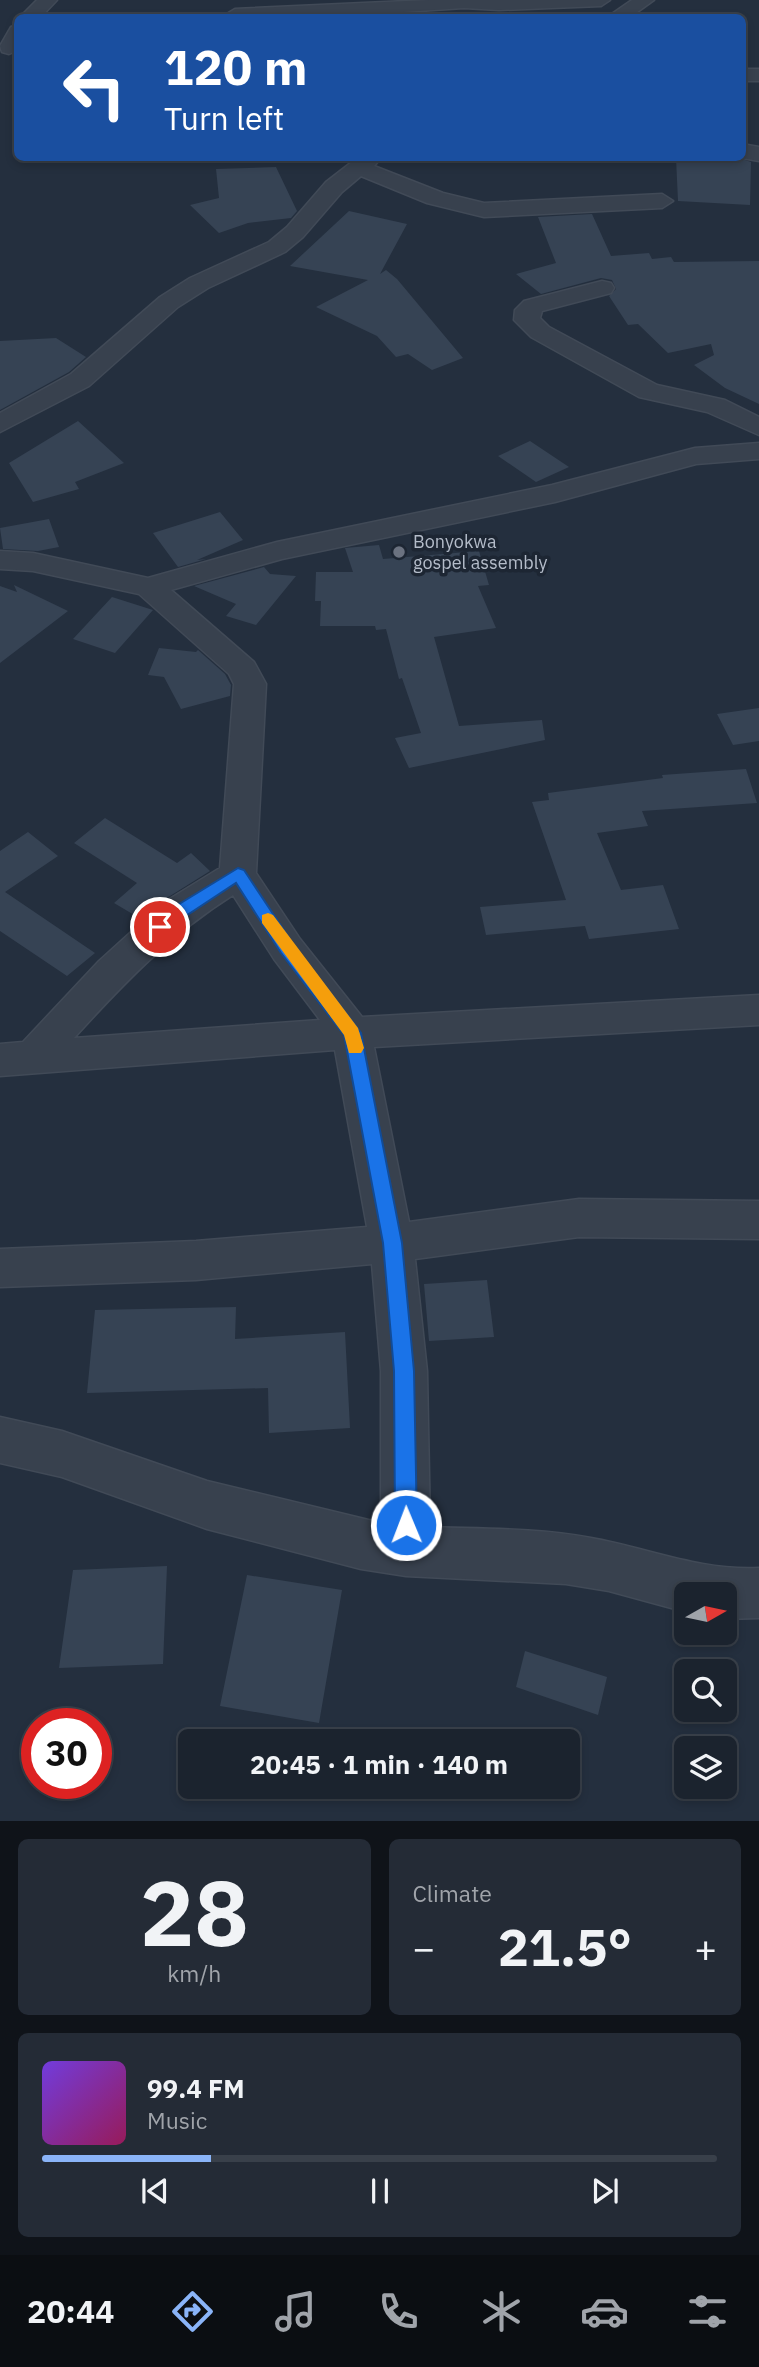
<!DOCTYPE html>
<meta charset="utf-8">
<style>
body{margin:0;font-family:"IBM Plex Sans",sans-serif;background:#242b36;color:#f1f3f6;height:100vh;display:flex;flex-direction:column;font-size:26px;white-space:nowrap}
*{box-sizing:border-box;margin:0}
p{font-size:23px;color:#a0a4aa}
.icon{flex:none;width:38px;height:38px;fill:none;stroke:currentColor;stroke-width:2;stroke-linecap:round;stroke-linejoin:round}
.map{position:relative;height:1821px;overflow:hidden}
.details{display:flex;flex-direction:column;gap:18px;padding:18px;background:#0f1319;flex:1}
.details>*{flex:none}
.top-card{position:absolute;left:14px;top:14px;width:732px;height:147px;border-radius:10px;box-shadow:0 4px 10px #0003,0 0 0 2px #39404a;background:#1a4fa0;color:#fff;overflow:hidden}
.needle{width:46px;rotate:81deg}
.fabs{position:absolute;left:674px;top:1582px;display:grid;gap:14px}
.fabs a{display:grid;place-items:center;width:63px;height:63px;border-radius:10px;background:#1b232e;box-shadow:0 4px 10px #0003,0 0 0 2px #39404a;font-size:35px}
.speed{position:absolute;left:21px;top:1708px;display:flex;gap:14px;font-size:35px;font-weight:700;text-align:center}
.speed>*{display:grid;place-content:center;width:91px;height:91px;border-radius:50%;background:#1b232e;box-shadow:0 4px 10px #0003,0 0 0 2px #39404a;line-height:1}
.speed .limit{border:10px solid #d22;background:#fff;color:#111}
.pin{position:absolute;display:grid;place-items:center;width:60px;height:60px;color:#fff;margin:-30px;border:4px solid #fff;border-radius:50%;box-shadow:0 2px 7px #0007}
.me{position:absolute;width:77px;margin:-38px;rotate:359deg;stroke-linejoin:round;filter:drop-shadow(0 0 5px #0008)}
.turn{display:flex;align-items:center;gap:24px;height:147px;padding:0 35px;font-size:32px}
.turn .icon{width:91px;height:91px;stroke-width:2.5}
.turn b{display:block;font-size:49px;line-height:60px}
.big{font-size:52px;font-weight:700;line-height:1.1}
.details .tile{flex:1;display:flex;flex-direction:column;justify-content:center;gap:10px;min-width:0;padding:0 24px;border-radius:10px;background:#242b36}
.details .dial{align-items:center;gap:0}
.dial b{font-size:91px;line-height:1}
.song{display:flex;align-items:center;gap:21px}
.cover{width:84px;height:84px;border-radius:10px;background:linear-gradient(135deg,hsl(260 70% 55%),hsl(330 70% 35%))}
.played{height:7px;border-radius:4px;background:linear-gradient(90deg,#8ab4f8 25%,#39404a 25%)}
.keys{display:flex;justify-content:space-around;direction:ltr}
.heat{display:flex;justify-content:space-between;align-items:center;font-size:38px;direction:ltr}
.details .tiles{flex:1;display:grid;gap:18px;grid-template-columns:1fr 1fr}
.tile:last-child{grid-column:span 2}
.trip{position:absolute;left:178px;top:1729px;width:402px;height:70px;border-radius:10px;background:#1b232e;box-shadow:0 4px 10px #0003,0 0 0 2px #39404a;font-weight:700;line-height:70px;text-align:center}
.tabs{display:flex;height:112px;justify-content:space-around;align-items:center;background:#0b0e12;color:#a0a4aa}
.tabs .icon{width:49px;height:49px}
.tabs .on{color:#8ab4f8}
.tabs b{font-size:32px;color:#f1f3f6}
.map>svg:first-child{display:block}
</style>
<div class="map">
<svg width="759" height="1821" viewBox="0 0 759 1821">
<rect width="100%" height="100%" fill="#242f3e"/>
<!-- building -->
<path fill="#364354" d="M676 158H739L751 162 750 205 678 201Z
M276 167 297 211 291 218 248 223 219 233 190 205 219 198 216 169Z
M349 211 407 224 380 274 386 270 397 279 463 358 432 370 408 354 396 357 377 336 316 307 368 280 290 266Z
M592 214 611 256 649 253 652 259 671 257 674 262 759 261V404L725 388 694 365 714 355 711 344 668 353 638 324 628 325 609 296 616 289 612 280 601 278 541 294 516 274 556 263 538 217Z
M56 338 86 357 69 372 0 410V341Z
M78 421 124 463 75 482 79 489 33 502 9 463Z
M530 441 569 467 536 482 498 456Z
M220 512 243 540 197 560 206 559 178 567 153 533Z
M49 519 59 547 38 551 3 549 0 528Z
M379 545 383 559 479 551 489 585 478 586 496 628 434 637 459 726 542 720 545 740 409 768 395 738 421 733 402 678 399 679 386 629 376 630 375 626H320L321 601H315L316 572H353L345 548Z
M264 567 270 574 296 576 256 625 226 616 236 604 194 586Z
M14 585 68 611 0 663V586L17 592Z
M112 597 153 610 115 653 73 639Z
M159 648 196 652 198 650 225 674 231 685 230 696 181 709 164 677 148 675Z
M759 708V741L733 745 717 714Z
M746 769 757 803 642 811 648 826 597 833 621 890 663 885 679 929 589 939 585 926 486 935 480 907 566 900 532 802 549 800 548 793 663 778 662 775Z
M105 818 177 863 191 853 210 871 162 901 141 919 114 903 137 883 74 843Z
M28 832 58 856 5 892 95 953 67 976 0 931V851Z
M487 1280 494 1337 429 1341 424 1284Z
M236 1307 235 1339 345 1332 350 1428 269 1433 268 1388 87 1393 95 1310Z
M167 1566 163 1664 59 1668 73 1570Z
M247 1575 342 1590 319 1723 220 1706Z
M525 1651 607 1677 598 1715 516 1687Z"/>
<g fill="none" stroke-linecap="round" stroke-linejoin="round">
<!-- street casing -->
<g stroke="#414a57" stroke-width="3">
<path id="street" d="M37 0H57L40 18H19Z
M429 0H610L601 6 499 10 464 8 313 18 225 15 235 9Z
M632 0H654L629 18H606Z
M18 25V50L9 54 2 52 0 46 11 27Z
M742 69H759V81H742Z
M742 144 759 147V161L742 158Z
M357 158H381L374 166 443 193 484 203 662 194 673 201 662 208 484 217 427 203 361 176 342 192 303 237 285 252 208 288 178 307 89 386 0 432V413L71 374 160 297 190 278 269 242 287 227 326 182Z
M602 281 611 283 614 288 611 293 542 311 540 318 549 327 657 385 725 400 759 417V435L707 412 639 397 531 337 514 320 515 310 524 301Z
M759 443V459L696 464 555 502 282 559 171 590 254 662 266 684 256 873 300 939 362 1017 759 995V1025L374 1047 409 1222 579 1199 759 1201V1239L579 1237 415 1259 427 1371 430 1527C484 1529 538 1528 591 1538 648 1548 700 1571 759 1568V1618L724 1619V1594H686V1612L609 1591 566 1584 406 1576 361 1569 207 1529 62 1477 0 1463V1417L62 1431 207 1481 381 1523V1371L372 1264 196 1280 0 1287V1249L196 1241 367 1227 335 1050 0 1076V1044L23 1042 99 961 163 903 220 868 234 684 229 674 139 594 33 571 0 569V551L33 553 148 578 277 542 552 485 695 448ZM233 895 274 959 320 1020 74 1038C123 984 171 934 233 895Z"/>
</g>
<!-- street -->
<use href="#street" fill="#38414e" fill-rule="evenodd"/>
</g>
<!-- route -->
<path fill="#1a73e8" stroke="#114b97" stroke-width="2" d="M238 868 244 870 293 944 361 1033 402 1243 414 1371 417 1525 413 1533 406 1536 399 1533 395 1525 394 1371 383 1243 344 1035 281 953 236 883 160 933 152 927 171 909Z"/>
<!-- slow -->
<path fill="#f59e0b" d="M268 913 273 915 358 1028 364 1048 361 1053H349L344 1035 262 923V915Z"/>
<!-- markers -->
<circle fill="#6b7280" stroke="#1d2633" stroke-width="2.5" cx="399" cy="552" r="7"/>
<g text-anchor="middle" stroke-width="7" stroke-linejoin="round" paint-order="stroke">
<!-- poi labels -->
<g font-size="18" fill="#b4bcc9" stroke="#1d2633" text-anchor="start">
<text x="413" y="548">Bonyokwa<tspan x="413" dy="21">gospel assembly</tspan></text>
</g>
</g>
</svg>
<div class="fabs">
<a><svg class="needle" viewBox="-14 -14 28 28"><path d="M0-13l5 13h-10z" fill="#e53935"/><path d="M0 13l5-13h-10z" fill="#a0a4aa"/></svg></a>
<a><svg class="icon" aria-label="search" viewBox="0 0 24 24"><circle cx="10" cy="10" r="6"/><path d="M15 15l6 6"/></svg></a>
<a><svg class="icon" aria-label="layers" viewBox="0 0 24 24"><path d="M12 4l9 5-9 5-9-5zM3 14l9 5 9-5"/></svg></a>
</div>
<div class="speed"><div class="limit">30</div></div>
<div class="pin" style="left:160px;top:927px;background:#d93025"><svg class="icon" aria-label="arrive" viewBox="0 0 24 24"><path d="M6 21V4h12l-3 4 3 4H6"/></svg></div>
<svg class="me" style="left:406px;top:1525px" viewBox="-20 -20 40 40"><circle r="17" fill="#1a73e8" stroke="#fff" stroke-width="3"/><path d="M0-11L8 9 0 5-8 9z" fill="#fff"/></svg>
<div class="trip">20:45 · 1 min · 140 m</div>
<div class="top-card">
<div class="turn"><svg class="icon" aria-label="left" viewBox="0 0 24 24"><path d="M17 20v-9H6M10 6l-5 5 5 5"/></svg><div><b>120 m</b>Turn left</div></div>
</div>
</div>
<section class="details">
<div class="tiles">
<div class="tile dial"><b>28</b><p>km/h</p></div>
<div class="tile"><p>Climate</p>
<div class="heat"><a>−</a><b class="big">21.5°</b><a>+</a></div>
</div>
<div class="tile">
<div class="song"><i class="cover"></i><div><b>99.4 FM</b><p>Music</p></div></div>
<div class="played"></div>
<div class="keys"><svg class="icon" aria-label="previous" viewBox="0 0 24 24"><path d="M18 5L8 12l10 7zM5 5v14"/></svg><svg class="icon" aria-label="pause" viewBox="0 0 24 24"><path d="M8 5v14M16 5v14"/></svg><svg class="icon" aria-label="next" viewBox="0 0 24 24"><path d="M6 5l10 7-10 7zM19 5v14"/></svg></div>
</div>
</div>
</section>
<nav class="tabs">
<b>20:44</b>
<svg class="icon on" aria-label="directions" viewBox="0 0 24 24"><path d="M12 3l9 9-9 9-9-9zM9 14v-3h6M13 9l2 2-2 2"/></svg>
<svg class="icon" aria-label="music" viewBox="0 0 24 24"><path d="M9 18V5l10-2v13"/><circle cx="6" cy="18" r="3"/><circle cx="16" cy="16" r="3"/></svg>
<svg class="icon" aria-label="phone" viewBox="0 0 24 24"><path d="M5 4h4l2 5-3 2q2 4 5 5l2-3 5 2v4C11 20 4 13 5 4z"/></svg>
<svg class="icon" aria-label="climate" viewBox="0 0 24 24"><path d="M12 3v18M4 7l16 10M4 17L20 7"/></svg>
<svg class="icon" aria-label="car" viewBox="0 0 24 24"><path d="M5 17H2v-5l4-1 3-4h7l3 4 3 1v5h-3M9 17h6M6 11h13"/><circle cx="7" cy="17" r="2"/><circle cx="17" cy="17" r="2"/></svg>
<svg class="icon" aria-label="filters" viewBox="0 0 24 24"><path d="M4 7h16M4 17h16"/><circle cx="9" cy="7" r="2"/><circle cx="15" cy="17" r="2"/></svg>
</nav>
